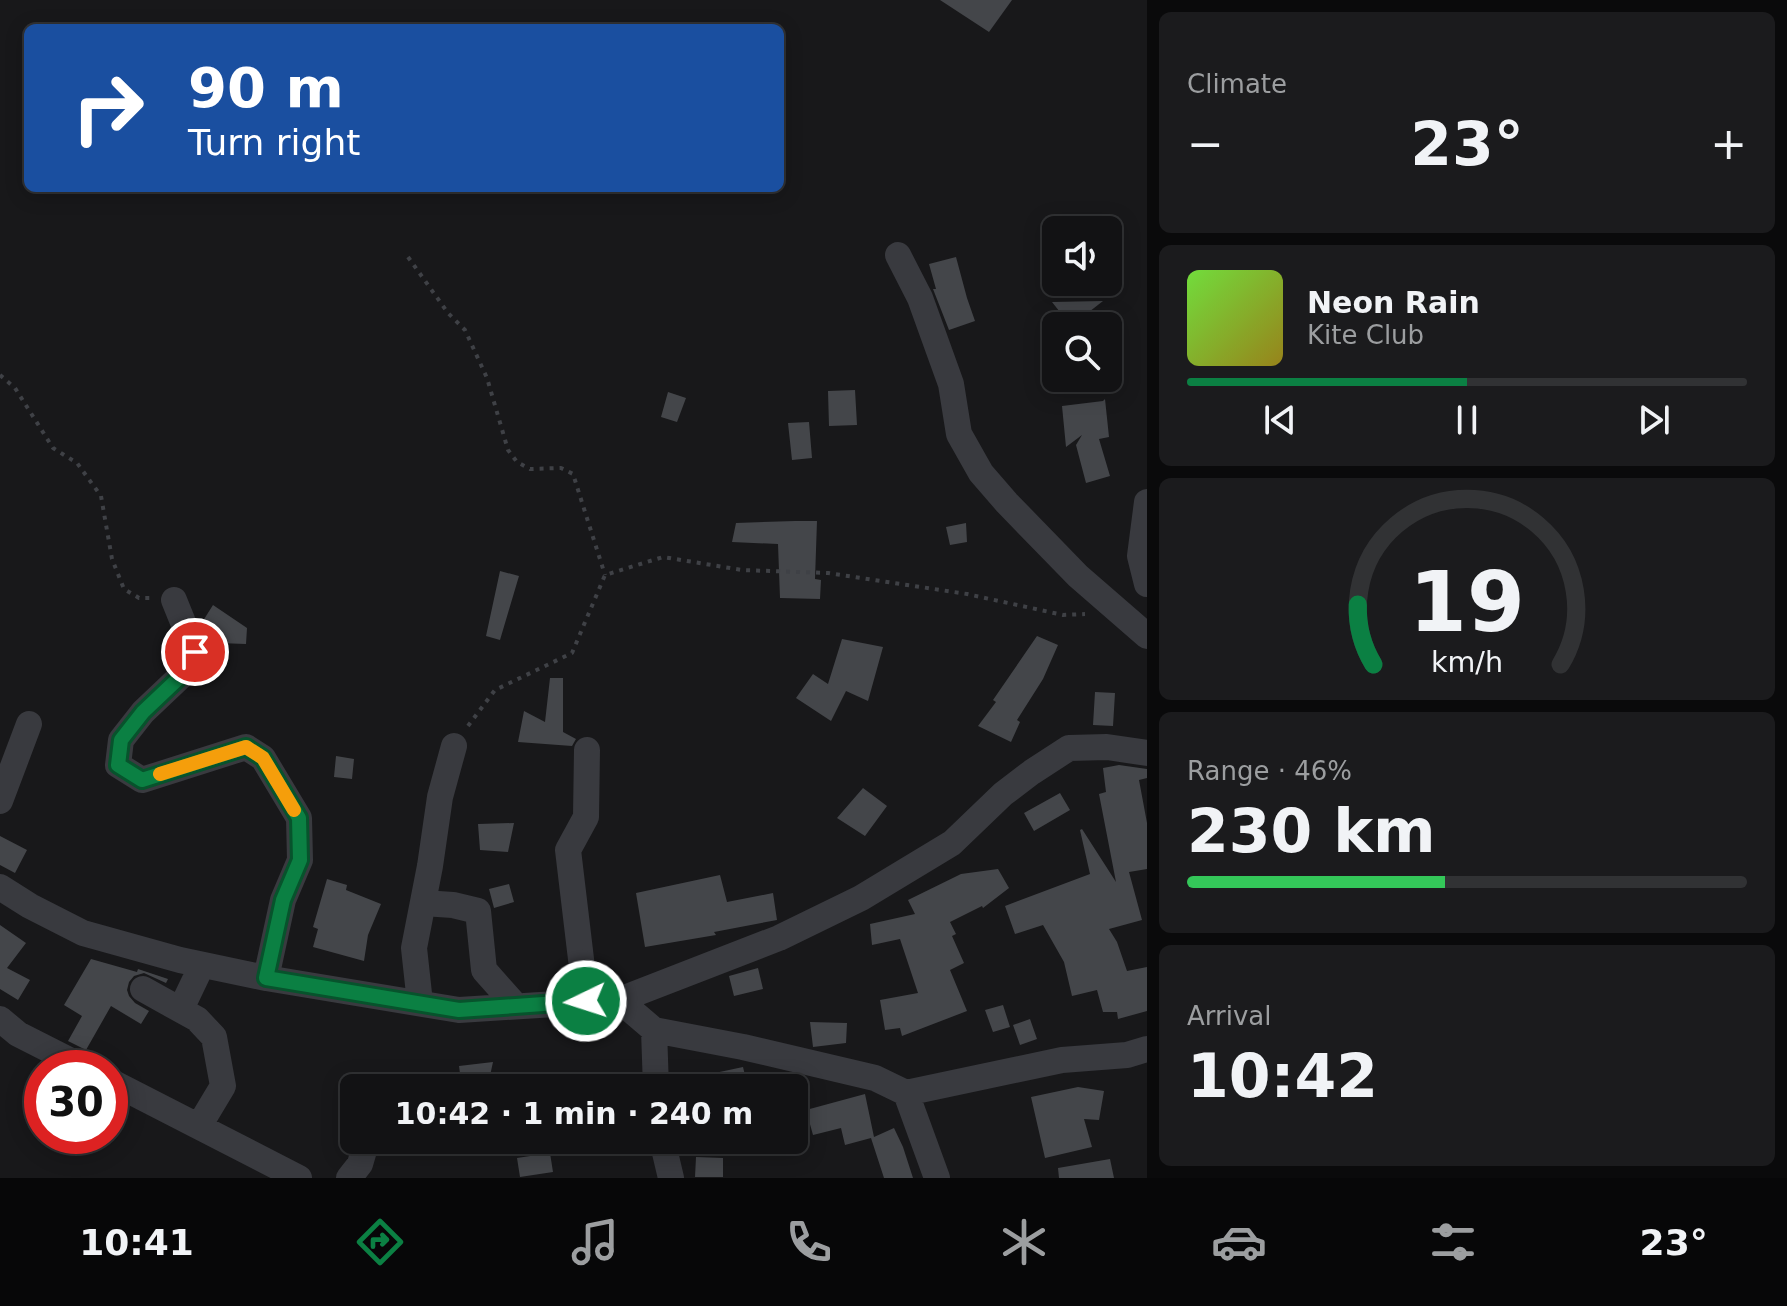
<!DOCTYPE html>
<meta charset="utf-8">
<style>
body{margin:0;font-family:"DejaVu Sans",sans-serif;background:#1b1b1d;color:#f1f3f6;height:100vh;display:flex;flex-direction:column;font-size:30px;white-space:nowrap}
*{box-sizing:border-box;margin:0}
p{font-size:26px;color:#9c9ea0}
.icon{flex:none;width:44px;height:44px;fill:none;stroke:currentColor;stroke-width:2;stroke-linecap:round;stroke-linejoin:round}
.map{position:relative;flex:1;overflow:hidden}
.details{display:flex;flex-direction:column;gap:12px;padding:12px;background:#0a0a0b;width:640px}
.details>*{flex:none}
.hud{position:absolute;left:24px;top:24px;width:760px;height:168px;border-radius:12px;box-shadow:0 4px 20px #0003,0 0 0 2px #313234;background:#1a4fa0;color:#fff;overflow:hidden}
.controls{position:absolute;left:1042px;top:216px;display:grid;gap:16px}
.controls a{display:grid;place-items:center;width:80px;height:80px;border-radius:12px;background:#121214;box-shadow:0 4px 20px #0003,0 0 0 2px #313234;font-size:40px}
.speed{position:absolute;left:24px;top:1050px;display:flex;gap:16px;font-size:40px;font-weight:700;text-align:center}
.speed>*{display:grid;place-content:center;width:104px;height:104px;border-radius:50%;background:#121214;box-shadow:0 4px 20px #0003,0 0 0 2px #313234;line-height:1}
.speed .limit{border:12px solid #d22;background:#fff;color:#111}
.pin{position:absolute;display:grid;place-items:center;width:68px;height:68px;color:#fff;margin:-34px;border:4px solid #fff;border-radius:50%;box-shadow:0 2px 8px #0007}
.me{position:absolute;width:88px;margin:-44px;rotate:266deg;stroke-linejoin:round;filter:drop-shadow(0 0 6px #0008)}
.turn{display:flex;align-items:center;gap:28px;height:168px;padding:0 32px;font-size:36px}
.turn .icon{width:104px;height:104px;stroke-width:2.5}
.turn b{display:block;font-size:56px;line-height:68px}
.big{font-size:60px;font-weight:800;line-height:1.1}
.details .tile{flex:1;display:flex;flex-direction:column;justify-content:center;gap:12px;min-width:0;padding:0 28px;border-radius:12px;background:#1b1b1d}
.details .dial{align-items:center;gap:0}
.dial svg{height:208px;overflow:visible;fill:none;stroke:#313234;stroke-width:7;stroke-linecap:round;text-anchor:middle}
.dial text{fill:#f1f3f6;stroke:none}
.song{display:flex;align-items:center;gap:24px}
.cover{width:96px;height:96px;border-radius:12px;background:linear-gradient(135deg,hsl(100 70% 55%),hsl(50 70% 35%))}
.played{height:8px;border-radius:4px;background:linear-gradient(90deg,#0b8043 50%,#313234 50%)}
.keys{display:flex;justify-content:space-around;direction:ltr}
.heat{display:flex;justify-content:space-between;align-items:center;font-size:44px;direction:ltr}
.charge{height:12px;border-radius:6px;background:linear-gradient(90deg,#34c759 46%,#313234 0)}
.trip{position:absolute;left:340px;top:1074px;width:468px;height:80px;border-radius:12px;background:#121214;box-shadow:0 4px 20px #0003,0 0 0 2px #313234;font-weight:800;line-height:80px;text-align:center}
.tabs{display:flex;height:128px;justify-content:space-around;align-items:center;background:#070708;color:#9c9ea0}
.tabs .icon{width:56px;height:56px}
.tabs .on{color:#0b8043}
.tabs b{font-size:36px;color:#f1f3f6}
main{display:flex;flex:1;min-height:0}
.map>svg:first-child{display:block}
</style>
<main>
<div class="map">
<svg width="1147" height="1178" viewBox="0 0 1147 1178">
<rect width="100%" height="100%" fill="#18181a"/>
<!-- building -->
<path fill="#44464a" d="M940 0H1012L989 32Z
M956 257 967 298 975 321 949 330 933 289H936L929 264Z
M1103 301 1071 326 1052 302Z
M855 390 857 425 829 426 828 391Z
M668 392 686 398 677 422 661 417Z
M1105 399 1109 437 1099 439 1110 476 1086 483 1076 445 1082 435 1066 447 1062 406 1103 401Z
M809 422 812 458 792 460 788 423Z
M795 521H817L815 579 821 580 820 599 780 598 778 544 732 542 736 523Z
M966 523 967 542 950 545 946 527Z
M500 571 519 576 500 640 486 636Z
M213 605 247 628 246 644 218 643 205 634 201 624Z
M1037 636 1058 645 1043 679 1017 720 1020 722 1011 742 978 726 996 702 993 700Z
M842 639 883 647 868 701 846 691 831 721 796 698 813 674 828 684Z
M550 678H563V732L576 739 572 746 518 742 524 711 545 722Z
M1095 692 1115 693 1113 726 1093 725Z
M336 756 354 759 352 779 334 777Z
M1119 765 1147 769V778L1139 780 1147 823V869L1129 872 1142 920 1109 929 1117 942 1127 971 1147 967V1011L1118 1019 1117 1012H1103L1097 990 1072 996 1064 962 1043 925 1015 934 1005 906 1090 874 1080 830 1082 829 1116 882 1099 794 1106 792 1103 768Z
M863 788 887 806 865 836 837 818Z
M1060 793 1070 810 1034 831 1024 813Z
M514 823 508 852 480 850 478 824Z
M0 836 27 850 15 873 0 865Z
M998 869 1009 888 983 908 982 906 950 922 956 934 952 936 964 963 950 970 967 1011 902 1036 900 1028 885 1030 880 1000 918 993 900 939 872 945 870 924 915 914 908 900 961 874Z
M720 875 727 902 773 893 777 920 714 932 716 935 645 947 636 893Z
M327 879 347 885 346 890 381 904 368 935 364 961 313 947 318 929 313 927Z
M509 884 514 902 494 908 489 889Z
M0 925 26 943 7 968 30 980 18 1000 0 989Z
M91 959 137 972 138 969 168 979 166 983 144 973 134 976 129 982 127 990 129 996 135 1003 149 1011 141 1024 111 1006 86 1050 68 1041 82 1016 64 1005Z
M758 968 763 989 734 996 729 976Z
M1003 1005 1010 1027 993 1032 985 1010Z
M1030 1019 1037 1039 1020 1045 1013 1025Z
M810 1022 847 1023 846 1043 813 1047Z
M493 1062 488 1085 462 1088 459 1066Z
M743 1067 748 1088H683L682 1080Z
M1078 1087 1104 1091 1099 1120 1084 1119 1092 1147 1045 1158 1031 1097Z
M865 1094 874 1137 894 1128 903 1147 913 1178H884L871 1138 845 1145 841 1128 813 1135 806 1110Z
M550 1153 553 1172 520 1177 517 1158Z
M696 1157 723 1158V1177H695Z
M1110 1159 1114 1178H1059L1058 1168Z"/>
<g fill="none" stroke-linecap="round" stroke-linejoin="round">
<!-- path -->
<path stroke="#3f4146" stroke-width="4" stroke-dasharray="4 6" stroke-linecap="butt" d="M408 257 448 313 465 330 487 378 508 450 517 462 530 469 561 468 573 474 605 575
M0 375 15 388 53 448 77 463 101 496 112 559 124 589 139 598H150
M468 726 495 690 572 653 605 575 663 557 742 570 828 573 967 594 1063 615 1085 614"/>
<!-- street -->
<path stroke="#393a3f" stroke-width="26" d="M898 255 920 298 951 384 959 434 981 473 1007 503 1078 576 1147 636
M1147 502 1140 556 1147 584
M174 600 195 652 181 676 143 712 121 740 118 765 142 780 246 747 263 758 299 818 300 860 283 900 266 978
M0 801 29 724
M0 887 30 906 83 933 180 960 266 978 459 1010 619 1000 779 938 861 898 952 843 1003 794 1032 772 1069 748 1107 747 1147 753
M423 903 453 905 478 911 484 970 516 1006
M143 989 197 1019 214 1037 223 1086 199 1126
M619 1000 654 1030 656 1088
M586 1001 568 850 586 817 587 750
M420 1003 414 948 430 866 440 797 454 746
M181 1009 202 965
M0 1019 18 1034 85 1068
M654 1030 743 1047 875 1078 906 1093 1062 1060 1127 1055 1147 1049
M110 1081 299 1178
M906 1093 937 1178
M662 1140 671 1178
M349 1178 360 1164 367 1140"/>
</g>
<g fill="none" stroke-linecap="round" stroke-linejoin="round">
<!-- route casing -->
<g stroke="#07532c" stroke-width="20">
<path id="route" d="M195 652 181 676 143 712 121 740 118 765 142 780 246 747 263 758 299 818 300 860 283 900 266 978 459 1010 586 1001"/>
</g>
<!-- route -->
<use href="#route" stroke="#0b8043" stroke-width="14"/>
<!-- slow -->
<path stroke="#f59e0b" stroke-width="14" d="M160 774 246 747 263 758 294 810"/>
</g>
</svg>
<div class="controls">
<a><svg class="icon" aria-label="sound" viewBox="0 0 24 24"><path d="M4 9h4l5-4v14l-5-4H4zM17 9q2 3 0 6"/></svg></a>
<a><svg class="icon" aria-label="search" viewBox="0 0 24 24"><circle cx="10" cy="10" r="6"/><path d="M15 15l6 6"/></svg></a>
</div>
<div class="speed"><div class="limit">30</div></div>
<div class="pin" style="left:195px;top:652px;background:#d93025"><svg class="icon" aria-label="arrive" viewBox="0 0 24 24"><path d="M6 21V4h12l-3 4 3 4H6"/></svg></div>
<svg class="me" style="left:586px;top:1001px" viewBox="-20 -20 40 40"><circle r="17" fill="#0b8043" stroke="#fff" stroke-width="3"/><path d="M0-11L8 9 0 5-8 9z" fill="#fff"/></svg>
<div class="trip">10:42 · 1 min · 240 m</div>
<div class="hud">
<div class="turn"><svg class="icon" aria-label="right" viewBox="0 0 24 24"><path d="M7 20v-9h11M14 6l5 5-5 5"/></svg><div><b>90 m</b>Turn right</div></div>
</div>
</div>
<section class="details">
<div class="tile"><p>Climate</p>
<div class="heat"><a>−</a><b class="big">23°</b><a>+</a></div>
</div>
<div class="tile">
<div class="song"><i class="cover"></i><div><b>Neon Rain</b><p>Kite Club</p></div></div>
<div class="played"></div>
<div class="keys"><svg class="icon" aria-label="previous" viewBox="0 0 24 24"><path d="M18 5L8 12l10 7zM5 5v14"/></svg><svg class="icon" aria-label="pause" viewBox="0 0 24 24"><path d="M8 5v14M16 5v14"/></svg><svg class="icon" aria-label="next" viewBox="0 0 24 24"><path d="M6 5l10 7-10 7zM19 5v14"/></svg></div>
</div>
<div class="tile dial"><svg viewBox="0 0 100 80">
<path d="M14 69A42 42 0 1 1 86 69"/>
<path d="M14 69A42 42 0 0 1 8 46" stroke="#0b8043"/>
<text x="50" y="56" font-size="32" font-weight="700">19</text>
<text x="50" y="72" font-size="11">km/h</text>
</svg></div>
<div class="tile"><p>Range · 46%</p><b class="big">230 km</b><div class="charge"></div></div>
<div class="tile"><p>Arrival</p><b class="big">10:42</b></div>
</section>
</main>
<nav class="tabs">
<b>10:41</b>
<svg class="icon on" aria-label="directions" viewBox="0 0 24 24"><path d="M12 3l9 9-9 9-9-9zM9 14v-3h6M13 9l2 2-2 2"/></svg>
<svg class="icon" aria-label="music" viewBox="0 0 24 24"><path d="M9 18V5l10-2v13"/><circle cx="6" cy="18" r="3"/><circle cx="16" cy="16" r="3"/></svg>
<svg class="icon" aria-label="phone" viewBox="0 0 24 24"><path d="M5 4h4l2 5-3 2q2 4 5 5l2-3 5 2v4C11 20 4 13 5 4z"/></svg>
<svg class="icon" aria-label="climate" viewBox="0 0 24 24"><path d="M12 3v18M4 7l16 10M4 17L20 7"/></svg>
<svg class="icon" aria-label="car" viewBox="0 0 24 24"><path d="M5 17H2v-5l4-1 3-4h7l3 4 3 1v5h-3M9 17h6M6 11h13"/><circle cx="7" cy="17" r="2"/><circle cx="17" cy="17" r="2"/></svg>
<svg class="icon" aria-label="filters" viewBox="0 0 24 24"><path d="M4 7h16M4 17h16"/><circle cx="9" cy="7" r="2"/><circle cx="15" cy="17" r="2"/></svg>
<b>23°</b>
</nav>
